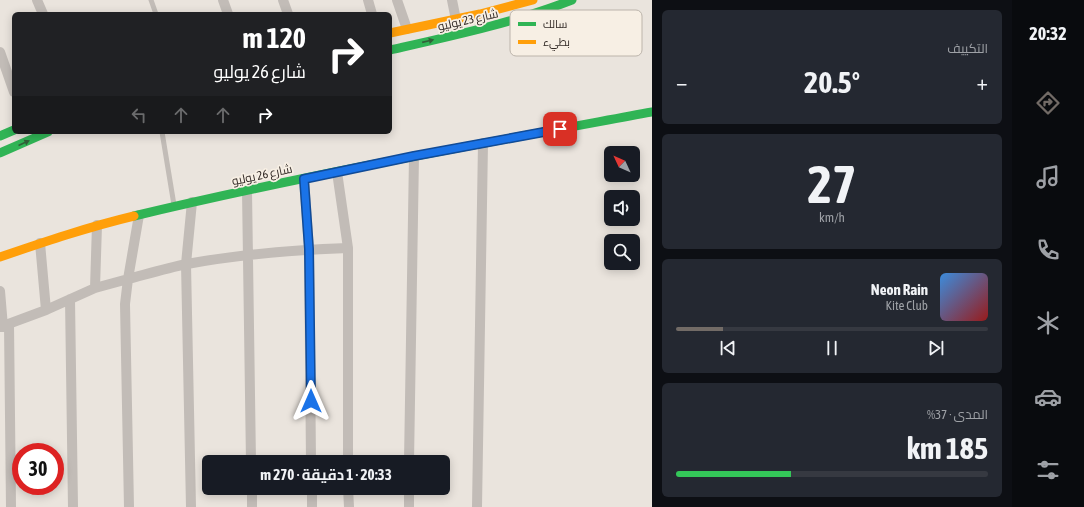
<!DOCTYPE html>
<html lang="ar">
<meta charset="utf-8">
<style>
body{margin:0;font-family:"Asap Condensed",Cairo,sans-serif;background:#242831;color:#f1f3f6;direction:rtl;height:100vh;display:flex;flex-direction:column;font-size:15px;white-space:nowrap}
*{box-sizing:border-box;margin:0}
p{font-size:13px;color:#9ea1a6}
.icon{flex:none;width:22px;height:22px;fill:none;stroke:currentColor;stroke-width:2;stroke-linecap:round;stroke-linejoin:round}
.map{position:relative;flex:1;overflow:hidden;direction:ltr}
.details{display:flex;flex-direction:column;gap:10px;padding:10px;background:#0d0f14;width:360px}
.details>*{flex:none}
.banner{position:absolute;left:12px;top:12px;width:380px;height:122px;border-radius:6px;box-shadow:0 2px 10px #0003;direction:rtl;background:#202124;color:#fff;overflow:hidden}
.needle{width:26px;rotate:314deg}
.tools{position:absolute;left:604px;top:146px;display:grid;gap:8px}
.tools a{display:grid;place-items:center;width:36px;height:36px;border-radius:6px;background:#171b24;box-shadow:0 2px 10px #0003;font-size:20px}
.speed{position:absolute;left:12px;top:443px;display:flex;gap:8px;font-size:20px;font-weight:700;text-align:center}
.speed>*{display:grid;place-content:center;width:52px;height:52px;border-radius:50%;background:#171b24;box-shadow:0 2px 10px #0003;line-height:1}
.speed .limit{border:6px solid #d22;background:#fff;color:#111}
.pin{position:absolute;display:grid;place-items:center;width:34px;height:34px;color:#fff;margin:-17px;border-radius:8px;box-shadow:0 2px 6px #0006}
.me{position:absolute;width:44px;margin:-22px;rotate:0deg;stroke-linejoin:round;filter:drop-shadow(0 0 3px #0008)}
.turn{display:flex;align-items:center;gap:14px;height:84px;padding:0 20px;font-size:18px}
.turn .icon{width:52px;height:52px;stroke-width:2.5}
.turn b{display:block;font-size:28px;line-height:34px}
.lanes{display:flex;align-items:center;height:38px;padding:0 20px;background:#0003;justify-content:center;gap:20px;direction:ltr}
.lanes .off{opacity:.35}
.big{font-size:30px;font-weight:700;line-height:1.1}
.details .widget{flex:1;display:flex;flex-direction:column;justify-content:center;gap:6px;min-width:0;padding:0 14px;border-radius:6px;background:#242831}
.details .dial{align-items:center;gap:0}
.dial b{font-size:52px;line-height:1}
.song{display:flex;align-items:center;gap:12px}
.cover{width:48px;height:48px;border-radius:6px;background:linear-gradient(135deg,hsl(210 70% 55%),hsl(0 70% 35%))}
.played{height:4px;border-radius:2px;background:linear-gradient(90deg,#726b66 15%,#363941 15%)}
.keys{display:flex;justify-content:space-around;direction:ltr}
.heat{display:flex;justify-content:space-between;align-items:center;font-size:22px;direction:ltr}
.charge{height:6px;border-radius:3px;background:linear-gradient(90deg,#34c759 37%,#363941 0)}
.trip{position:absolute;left:202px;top:455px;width:248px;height:40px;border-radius:6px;background:#171b24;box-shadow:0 2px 10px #0003;font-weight:700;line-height:40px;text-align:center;direction:rtl}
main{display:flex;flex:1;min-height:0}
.dock{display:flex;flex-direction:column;width:72px;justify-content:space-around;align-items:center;background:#090b0e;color:#9ea1a6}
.dock .icon{width:28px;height:28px}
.dock .active{color:#726b66}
.dock b{font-size:18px;color:#f1f3f6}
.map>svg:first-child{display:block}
</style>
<main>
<nav class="dock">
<b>20:32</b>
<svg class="icon active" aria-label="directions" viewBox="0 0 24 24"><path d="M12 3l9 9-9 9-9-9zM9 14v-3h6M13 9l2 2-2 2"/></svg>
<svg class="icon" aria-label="music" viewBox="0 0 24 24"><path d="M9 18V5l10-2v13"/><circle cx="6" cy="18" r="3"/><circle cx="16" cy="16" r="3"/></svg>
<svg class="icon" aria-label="phone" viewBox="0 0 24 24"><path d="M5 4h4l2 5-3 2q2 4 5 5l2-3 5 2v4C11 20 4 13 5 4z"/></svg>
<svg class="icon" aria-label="climate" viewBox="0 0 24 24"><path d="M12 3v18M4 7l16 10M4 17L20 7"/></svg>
<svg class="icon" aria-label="car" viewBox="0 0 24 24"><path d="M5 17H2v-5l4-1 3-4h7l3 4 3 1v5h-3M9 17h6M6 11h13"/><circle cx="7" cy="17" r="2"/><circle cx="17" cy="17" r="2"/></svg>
<svg class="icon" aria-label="filters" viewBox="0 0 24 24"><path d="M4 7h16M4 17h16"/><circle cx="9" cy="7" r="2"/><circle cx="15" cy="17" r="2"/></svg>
</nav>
<section class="details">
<div class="widget"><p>التكييف</p>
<div class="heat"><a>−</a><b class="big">20.5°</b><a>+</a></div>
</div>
<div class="widget dial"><b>27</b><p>km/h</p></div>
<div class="widget">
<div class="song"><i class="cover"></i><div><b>Neon Rain</b><p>Kite Club</p></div></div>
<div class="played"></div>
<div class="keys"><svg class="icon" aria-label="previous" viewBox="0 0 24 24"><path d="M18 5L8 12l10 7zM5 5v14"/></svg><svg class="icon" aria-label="pause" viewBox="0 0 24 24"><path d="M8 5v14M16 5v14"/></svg><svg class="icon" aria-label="next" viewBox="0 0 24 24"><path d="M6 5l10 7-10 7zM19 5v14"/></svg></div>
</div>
<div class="widget"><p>المدى · 37%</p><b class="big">185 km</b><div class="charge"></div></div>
</section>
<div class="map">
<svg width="652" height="507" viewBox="0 0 652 507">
<rect width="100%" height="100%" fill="#eae4dd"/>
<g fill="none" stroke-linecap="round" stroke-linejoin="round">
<!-- lane -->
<path stroke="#c2bcb7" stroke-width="5" d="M151 0 156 14
M162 132 174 205"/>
<!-- street -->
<path stroke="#c2bcb7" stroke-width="10" d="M37 0 43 14
M223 0 228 14
M283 0 288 14
M368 0 372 14
M397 0 407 29
M452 0 456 20
M0 52 14 92
M337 172 348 248V462
M304 179 309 249 311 462
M247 191 251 462
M139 215 128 279C147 274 167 268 187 264 240 254 294 250 348 248
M95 288 97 225
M0 291 3 327
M70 299 73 507
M46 310 95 288 128 279 125 304 129 507
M9 324 11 507
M0 327 46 310 40 243
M409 462 414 156
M252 488V507
M312 488V507
M348 488 349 507
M409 488V507
M191 507 186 264 192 202
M477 507 483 143"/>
<!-- fast -->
<path stroke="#30b455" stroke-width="9" d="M390 50C452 36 513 23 572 0
M0 136 14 130
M0 153 48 132
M134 216C305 175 479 144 652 112"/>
<!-- slow -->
<path stroke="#ff9f0a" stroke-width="9" d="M390 33 480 14 533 0
M0 257C44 242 88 227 134 216"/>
</g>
<!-- one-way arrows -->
<defs><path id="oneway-solid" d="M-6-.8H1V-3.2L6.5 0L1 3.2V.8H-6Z"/></defs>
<g fill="#316139">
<use href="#oneway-solid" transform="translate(428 41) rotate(-13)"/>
<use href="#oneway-solid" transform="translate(24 143) rotate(-24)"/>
</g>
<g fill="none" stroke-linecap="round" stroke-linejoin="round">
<!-- route casing -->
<g stroke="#114b97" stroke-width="10">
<path id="route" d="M311 401 309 249 304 179 414 156 560 129"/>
</g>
<!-- route -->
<use href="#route" stroke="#1a73e8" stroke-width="7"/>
</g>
<g text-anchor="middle" stroke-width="3.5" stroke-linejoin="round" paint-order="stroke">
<!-- street labels -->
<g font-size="12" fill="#322a26" stroke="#f7efe4">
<text transform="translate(468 20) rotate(-13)" y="4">شارع 23 يوليو</text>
<text transform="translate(262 175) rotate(-12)" y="4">شارع 26 يوليو</text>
</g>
</g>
<!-- legend -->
<rect x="510" y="10" width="132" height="46" rx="6" fill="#f7efe4" stroke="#bcb4ab" stroke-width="1"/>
<rect x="518" y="22" width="18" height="4" fill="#30b455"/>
<rect x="518" y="40" width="18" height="4" fill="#ff9f0a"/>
<g font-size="11" fill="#322a26">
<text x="543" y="28">سالك</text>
<text x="543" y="46">بطيء</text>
</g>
</svg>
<div class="tools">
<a><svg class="needle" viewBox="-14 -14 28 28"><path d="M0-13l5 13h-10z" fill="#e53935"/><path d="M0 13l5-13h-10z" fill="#9ea1a6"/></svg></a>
<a><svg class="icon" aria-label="sound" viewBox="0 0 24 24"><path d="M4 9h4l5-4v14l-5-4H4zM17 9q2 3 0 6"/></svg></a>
<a><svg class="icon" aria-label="search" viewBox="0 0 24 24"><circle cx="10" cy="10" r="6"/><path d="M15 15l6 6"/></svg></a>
</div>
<div class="speed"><div class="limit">30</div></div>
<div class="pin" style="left:560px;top:129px;background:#d93025"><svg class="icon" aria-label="arrive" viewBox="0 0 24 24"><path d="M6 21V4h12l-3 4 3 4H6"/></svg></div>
<svg class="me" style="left:311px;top:401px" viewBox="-20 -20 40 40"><path d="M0-17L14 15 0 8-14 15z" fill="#1a73e8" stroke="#fff" stroke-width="4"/></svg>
<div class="trip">20:33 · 1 دقيقة · 270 m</div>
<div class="banner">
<div class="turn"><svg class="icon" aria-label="right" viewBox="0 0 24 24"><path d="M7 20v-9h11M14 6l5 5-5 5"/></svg><div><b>120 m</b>شارع 26 يوليو</div></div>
<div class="lanes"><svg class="icon off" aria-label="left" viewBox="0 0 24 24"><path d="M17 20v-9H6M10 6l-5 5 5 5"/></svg><svg class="icon off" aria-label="ahead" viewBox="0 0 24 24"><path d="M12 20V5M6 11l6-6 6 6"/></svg><svg class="icon off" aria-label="ahead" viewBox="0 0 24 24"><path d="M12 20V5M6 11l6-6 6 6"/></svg><svg class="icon" aria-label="right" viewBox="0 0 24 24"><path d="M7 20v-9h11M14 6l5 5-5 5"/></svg></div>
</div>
</div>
</main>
